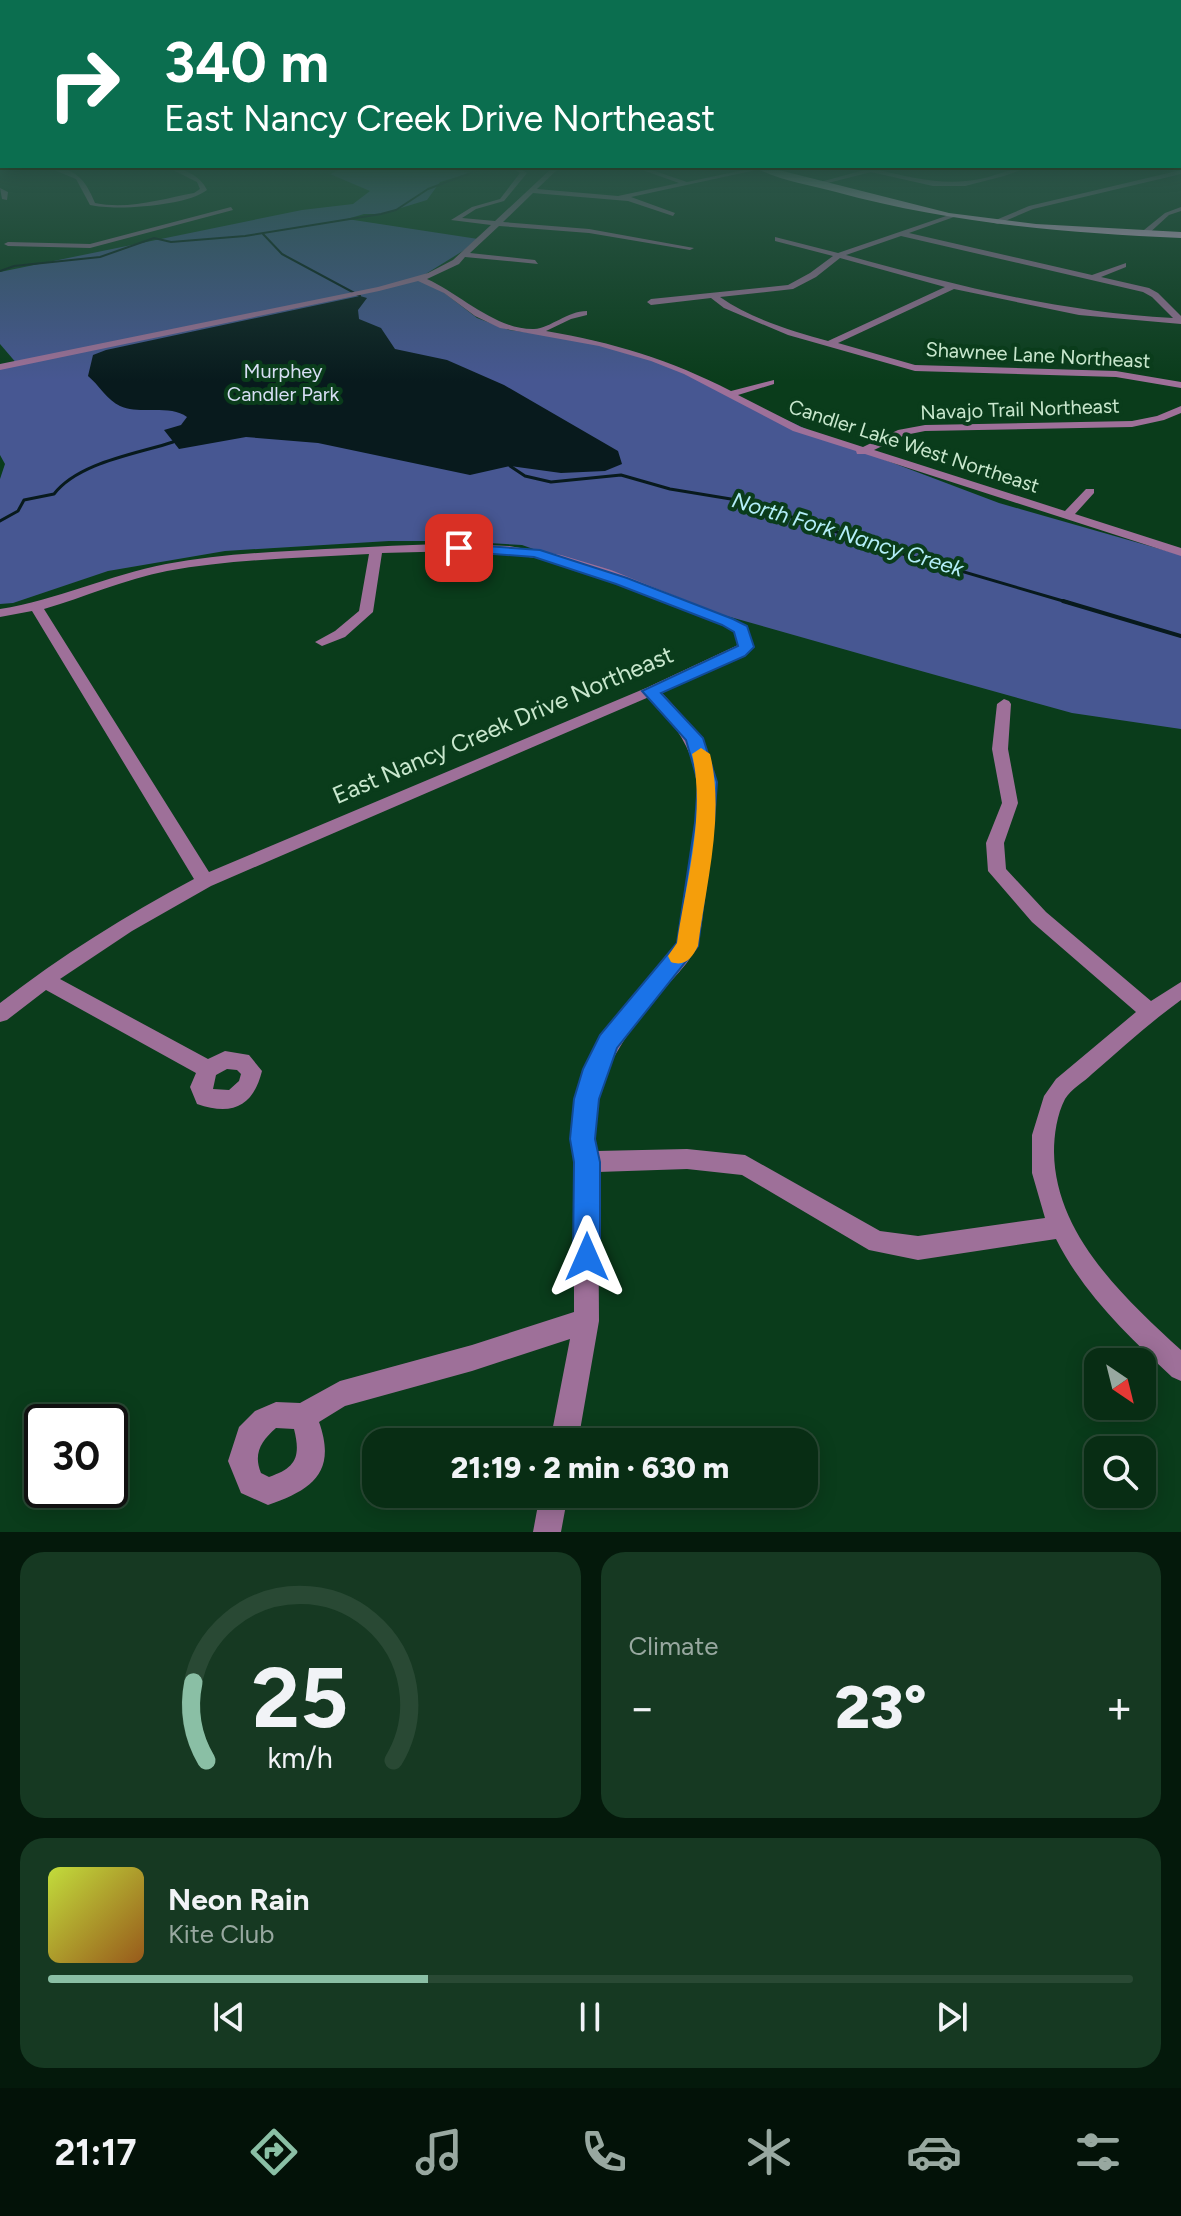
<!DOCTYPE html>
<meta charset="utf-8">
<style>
body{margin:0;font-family:Figtree,sans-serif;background:#163922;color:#f1f3f6;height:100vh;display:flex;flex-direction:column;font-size:30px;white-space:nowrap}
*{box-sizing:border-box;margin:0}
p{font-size:26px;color:#98a8a0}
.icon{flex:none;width:44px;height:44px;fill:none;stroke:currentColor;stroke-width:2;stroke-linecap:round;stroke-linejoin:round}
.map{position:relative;height:1532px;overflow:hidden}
.details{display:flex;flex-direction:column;gap:20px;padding:20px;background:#04190b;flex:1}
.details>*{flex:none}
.guide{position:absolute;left:0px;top:0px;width:1182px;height:168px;box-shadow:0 4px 20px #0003,0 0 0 2px #294934;background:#0b6e4f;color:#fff;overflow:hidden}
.needle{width:52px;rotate:145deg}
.fabs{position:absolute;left:1084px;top:1348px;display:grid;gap:16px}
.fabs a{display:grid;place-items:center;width:72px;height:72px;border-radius:16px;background:#082d14;box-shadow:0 4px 20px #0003,0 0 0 2px #294934;font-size:40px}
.speed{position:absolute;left:24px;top:1404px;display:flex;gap:16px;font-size:40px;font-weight:700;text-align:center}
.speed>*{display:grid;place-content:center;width:104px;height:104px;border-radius:50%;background:#082d14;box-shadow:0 4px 20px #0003,0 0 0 2px #294934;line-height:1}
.speed .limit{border:4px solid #111;border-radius:12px;background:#fff;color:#111}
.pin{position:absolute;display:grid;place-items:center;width:68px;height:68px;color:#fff;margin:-34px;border-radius:16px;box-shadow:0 4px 12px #0006}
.me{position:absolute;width:88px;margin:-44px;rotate:0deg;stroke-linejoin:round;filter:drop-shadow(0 0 6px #0008)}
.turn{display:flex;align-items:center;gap:28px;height:168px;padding:0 32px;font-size:36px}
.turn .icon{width:104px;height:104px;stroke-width:2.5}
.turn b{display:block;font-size:56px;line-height:68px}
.big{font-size:60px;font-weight:800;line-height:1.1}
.details .widget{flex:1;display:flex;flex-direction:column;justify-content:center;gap:12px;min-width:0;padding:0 28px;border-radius:24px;background:#163922}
.details .dial{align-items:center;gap:0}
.dial svg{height:208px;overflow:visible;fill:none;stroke:#294934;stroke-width:7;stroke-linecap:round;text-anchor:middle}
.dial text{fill:#f1f3f6;stroke:none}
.song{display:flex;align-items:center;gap:24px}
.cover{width:96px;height:96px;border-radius:12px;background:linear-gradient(135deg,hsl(70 70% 55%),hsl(30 70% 35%))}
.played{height:8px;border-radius:4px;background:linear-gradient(90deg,#8abfa5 35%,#294934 35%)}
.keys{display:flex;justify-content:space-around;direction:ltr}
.heat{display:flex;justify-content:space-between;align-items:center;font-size:44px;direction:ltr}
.details .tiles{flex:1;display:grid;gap:20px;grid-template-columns:1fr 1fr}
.widget:last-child{grid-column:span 2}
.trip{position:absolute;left:362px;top:1428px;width:456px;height:80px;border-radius:24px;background:#082d14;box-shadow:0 4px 20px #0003,0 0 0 2px #294934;font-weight:800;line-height:80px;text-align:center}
.tab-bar{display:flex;height:128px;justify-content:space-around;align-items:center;background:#031208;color:#98a8a0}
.tab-bar .icon{width:56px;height:56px}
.tab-bar .selected{color:#8abfa5}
.tab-bar b{font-size:36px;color:#f1f3f6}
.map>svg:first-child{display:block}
</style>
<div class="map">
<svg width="1181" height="1532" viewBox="0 0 1181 1532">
<rect width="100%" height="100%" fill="#0a3c1b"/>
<!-- green -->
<path fill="#475792" d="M347 167H439L470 173 440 182 427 200 381 214H364L347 219 478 239 466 249 416 280 434 285 477 318 509 330 594 341 650 357 819 435 999 503 1181 555V729L1072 713 896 664 709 611 522 545 455 541H389L225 551 108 571 13 603 0 604V479L5 464 0 455V369L18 365 0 344V272L302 210 353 204 370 191 330 174Z"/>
<!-- water -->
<path fill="#081a1d" d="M360 296 367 298 358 310 359 319 381 328 395 349 447 360 504 385 618 451 622 464 605 471 561 473 510 466 470 475 318 443 246 437 179 449 164 430 181 425 187 417C170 404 140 415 120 406 108 401 98 384 88 376L93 355 106 350Z"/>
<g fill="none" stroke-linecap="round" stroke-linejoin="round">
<!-- stream-far2 -->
<path stroke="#081a1d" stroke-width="2" d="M263 234 282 254 360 296
M0 271 14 266 100 257 154 238 171 242 245 236 381 214 396 210 428 189 487 167"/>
<!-- stream-far1 -->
<path stroke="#081a1d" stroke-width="3" d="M510 466 525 476 551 482 621 475 670 489 743 501 906 555 1070 603
M0 521 18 511 24 500 54 494C79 462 137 454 173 442"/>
<!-- stream -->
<path stroke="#081a1d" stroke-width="4" d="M1063 601 1181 636"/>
<!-- minor -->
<path fill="#9e7099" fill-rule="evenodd" d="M47 167C74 167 85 178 95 203 128 210 162 199 194 193L200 189 197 182 167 167C182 167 201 176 207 190 187 206 115 211 90 205L76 179Z
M294 167H300V168L297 170Z
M511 167H518L527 173 504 201 476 209 462 218 495 221 553 167H560L537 189 618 196 679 183 634 167H643L687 182 758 167 765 168 631 197 675 213 673 216 628 201 533 193 503 222 589 229 694 248 690 250 589 233 499 226 470 253 535 260 538 264 465 257 459 264 427 279C460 294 496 330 534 329 551 328 567 311 587 311V315L571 319 546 331C612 342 671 360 731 391L774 380V384L738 395 801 427 863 447 898 430 925 425 1132 421 1157 416 1181 406V413L1164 420 1132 427 925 431 905 435 874 450 1065 511 1086 489H1094V493L1075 514 1181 548V556L865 454H857L856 451 793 431 684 374 651 361 599 346 500 328 475 316 444 293 418 281 379 291 0 370V364L378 287 428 273 453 260 491 225 451 220 472 207 500 199 520 173Z
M875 167H885L879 170C912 178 945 186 980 179 996 176 1012 167 1029 167L1004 176 965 186H933L871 172 816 186 813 184Z
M1181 170V174L1033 209 998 224 991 222 1029 206Z
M0 188 8 192 7 200 2 199Z
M231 207 233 210 90 248 8 246 4 244 8 242 90 244Z
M1181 207V211L1169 215 1146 236 1139 234 1165 213Z
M952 214 954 217 909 233 1092 275 1126 263V267L1101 277 1149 288 1158 293 1181 316V324L1079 315 954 289 838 343 915 365 1116 371 1181 382V388L1116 377 915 371 788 335 724 308 711 298 651 305 647 302 651 299 788 285 810 273 833 256 775 241V237L838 253ZM901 236 1143 292 1152 297 1173 318C1059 312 954 285 846 255ZM840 258 945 287 828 341C792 331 751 319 720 297L793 289 816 277Z
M460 544 509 546 561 555 611 570 732 619 746 627 753 647 661 692C730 763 716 793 705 883 703 907 704 933 692 955 685 967 674 977 665 988 622 1038 588 1082 597 1151L687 1149 745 1155 880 1231 918 1236 1045 1218 1032 1173V1135L1044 1096 1056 1079 1136 1012 1032 922 988 871 986 843 1002 803 992 749 997 704 1004 699 1009 701 1011 704 1008 749 1018 803 1004 843 1006 869 1046 912 1151 1001 1181 982V1000C1149 1023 1121 1049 1092 1074 1084 1082 1071 1089 1065 1099 1057 1114 1054 1135 1054 1152 1055 1234 1124 1298 1181 1350V1381L1172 1377C1128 1336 1083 1293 1056 1239L918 1260 869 1250 742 1175 687 1169 598 1172 599 1321 578 1442H550L570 1339 472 1371 345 1406 319 1422C337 1472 312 1490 268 1505L241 1493 228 1461 239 1427 255 1411 276 1402 300 1403 340 1381 472 1345 574 1312V1109C590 1039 633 1003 675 950L680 938 698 798C696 752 680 730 649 697L211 886 132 931 60 979 208 1059 225 1051 249 1055 262 1071C253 1107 232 1116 197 1104L190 1087 196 1073 46 990 7 1020 0 1022V1003C61 956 126 915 194 879L32 611 0 617V609C57 600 109 575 166 564 218 554 272 552 325 549 370 547 415 544 460 544ZM460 551 509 554 555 561 627 585 722 625 735 632 738 645 646 688 209 872 44 609C85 597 125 579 167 571 233 559 302 558 369 554L359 611 335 631 315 642 322 646 345 637 373 612 382 553ZM227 1069 237 1070 241 1074 239 1081 229 1090 213 1089 216 1075ZM276 1428 294 1429C301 1457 296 1468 269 1477L261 1473C253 1454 261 1441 276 1428Z
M540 1494H568L561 1532H533Z"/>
<!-- major -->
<path fill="#f6bcef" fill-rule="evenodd" d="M754 167H767L949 213 1036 224 1181 232V238C1063 233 950 223 836 192 810 185 777 180 754 167Z"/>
</g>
<!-- sky -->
<linearGradient id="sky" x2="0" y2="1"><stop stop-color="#06210f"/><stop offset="0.44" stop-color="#2d564a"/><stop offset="1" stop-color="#2d564a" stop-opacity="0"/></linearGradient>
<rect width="1181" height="381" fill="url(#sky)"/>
<!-- route -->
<path fill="#1a73e8" stroke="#114b97" stroke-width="2" d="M459 544 540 550 627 578 733 619 747 626 754 647 745 656 661 693 703 738 717 782 714 823 698 946 617 1048 599 1099 595 1139 600 1162V1257L596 1267 587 1271 577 1267 573 1257 574 1162 570 1139 574 1099 583 1069 600 1035 677 943 695 823 698 782 686 740 642 691 738 646 734 632 722 625 616 584 534 557 454 551 452 548Z"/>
<!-- slow -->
<path fill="#f59e0b" d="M701 748 710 754C725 815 706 884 698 946 692 958 685 967 671 962L668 956 677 943C686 882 706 814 692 754Z"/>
<g text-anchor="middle" stroke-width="8" stroke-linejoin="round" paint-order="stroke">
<!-- far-street labels -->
<g font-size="20" fill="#c8e7cd" stroke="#0a3c1b">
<text transform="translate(1038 355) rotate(3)" y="7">Shawnee Lane Northeast</text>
<text transform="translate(1020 409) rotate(-2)" y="7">Navajo Trail Northeast</text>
<text transform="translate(914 446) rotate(18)" y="7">Candler Lake West Northeast</text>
</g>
<!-- far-park labels -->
<g font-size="20" fill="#d8dff5" stroke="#0a3c1b">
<text x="283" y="378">Murphey<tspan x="283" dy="23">Candler Park</tspan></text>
</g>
<!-- far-water labels -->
<g font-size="22" font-style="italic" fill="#b3eef9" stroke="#0a3c1b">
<text transform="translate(848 534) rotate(17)" y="8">North Fork Nancy Creek</text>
</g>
<!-- street labels -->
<g font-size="24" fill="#c8e7cd" stroke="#0a3c1b">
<text transform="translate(503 725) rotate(-23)" y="8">East Nancy Creek Drive Northeast</text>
</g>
</g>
</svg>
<div class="fabs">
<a><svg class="needle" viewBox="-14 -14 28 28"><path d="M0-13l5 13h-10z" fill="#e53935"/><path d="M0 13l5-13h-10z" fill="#98a8a0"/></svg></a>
<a><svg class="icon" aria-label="search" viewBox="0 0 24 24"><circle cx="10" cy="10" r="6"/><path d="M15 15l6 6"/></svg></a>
</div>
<div class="speed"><div class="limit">30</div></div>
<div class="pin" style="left:459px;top:548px;background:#d93025"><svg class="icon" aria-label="arrive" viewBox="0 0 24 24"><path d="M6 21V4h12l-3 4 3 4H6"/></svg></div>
<svg class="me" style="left:587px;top:1257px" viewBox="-20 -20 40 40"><path d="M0-17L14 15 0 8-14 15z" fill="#1a73e8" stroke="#fff" stroke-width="4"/></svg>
<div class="trip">21:19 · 2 min · 630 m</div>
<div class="guide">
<div class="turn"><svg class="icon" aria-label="right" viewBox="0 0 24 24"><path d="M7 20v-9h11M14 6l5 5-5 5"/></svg><div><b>340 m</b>East Nancy Creek Drive Northeast</div></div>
</div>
</div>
<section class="details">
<div class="tiles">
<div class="widget dial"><svg viewBox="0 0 100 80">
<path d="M14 69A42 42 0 1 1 86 69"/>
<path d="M14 69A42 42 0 0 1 9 39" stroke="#8abfa5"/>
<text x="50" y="56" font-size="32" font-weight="700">25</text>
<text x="50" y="72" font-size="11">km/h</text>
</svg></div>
<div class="widget"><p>Climate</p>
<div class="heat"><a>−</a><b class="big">23°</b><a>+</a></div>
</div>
<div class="widget">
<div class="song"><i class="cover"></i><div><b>Neon Rain</b><p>Kite Club</p></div></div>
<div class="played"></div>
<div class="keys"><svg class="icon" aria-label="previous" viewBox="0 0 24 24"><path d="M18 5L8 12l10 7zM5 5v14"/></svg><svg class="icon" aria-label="pause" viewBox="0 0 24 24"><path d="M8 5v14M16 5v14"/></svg><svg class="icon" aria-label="next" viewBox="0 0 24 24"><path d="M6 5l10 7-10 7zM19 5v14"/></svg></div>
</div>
</div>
</section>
<nav class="tab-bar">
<b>21:17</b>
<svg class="icon selected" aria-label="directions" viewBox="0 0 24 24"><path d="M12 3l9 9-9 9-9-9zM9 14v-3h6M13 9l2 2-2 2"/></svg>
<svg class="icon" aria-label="music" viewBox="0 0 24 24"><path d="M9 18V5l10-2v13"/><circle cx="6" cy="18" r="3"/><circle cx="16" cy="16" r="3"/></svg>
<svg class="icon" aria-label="phone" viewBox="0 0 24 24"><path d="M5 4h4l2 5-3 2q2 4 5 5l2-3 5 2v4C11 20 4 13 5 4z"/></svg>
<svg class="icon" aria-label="climate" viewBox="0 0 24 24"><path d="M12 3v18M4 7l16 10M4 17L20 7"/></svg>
<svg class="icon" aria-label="car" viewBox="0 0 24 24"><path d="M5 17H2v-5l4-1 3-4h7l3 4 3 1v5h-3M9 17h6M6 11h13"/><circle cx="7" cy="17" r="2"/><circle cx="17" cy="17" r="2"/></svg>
<svg class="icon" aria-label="filters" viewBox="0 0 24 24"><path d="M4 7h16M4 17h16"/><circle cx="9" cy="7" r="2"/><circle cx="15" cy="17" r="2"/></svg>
</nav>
